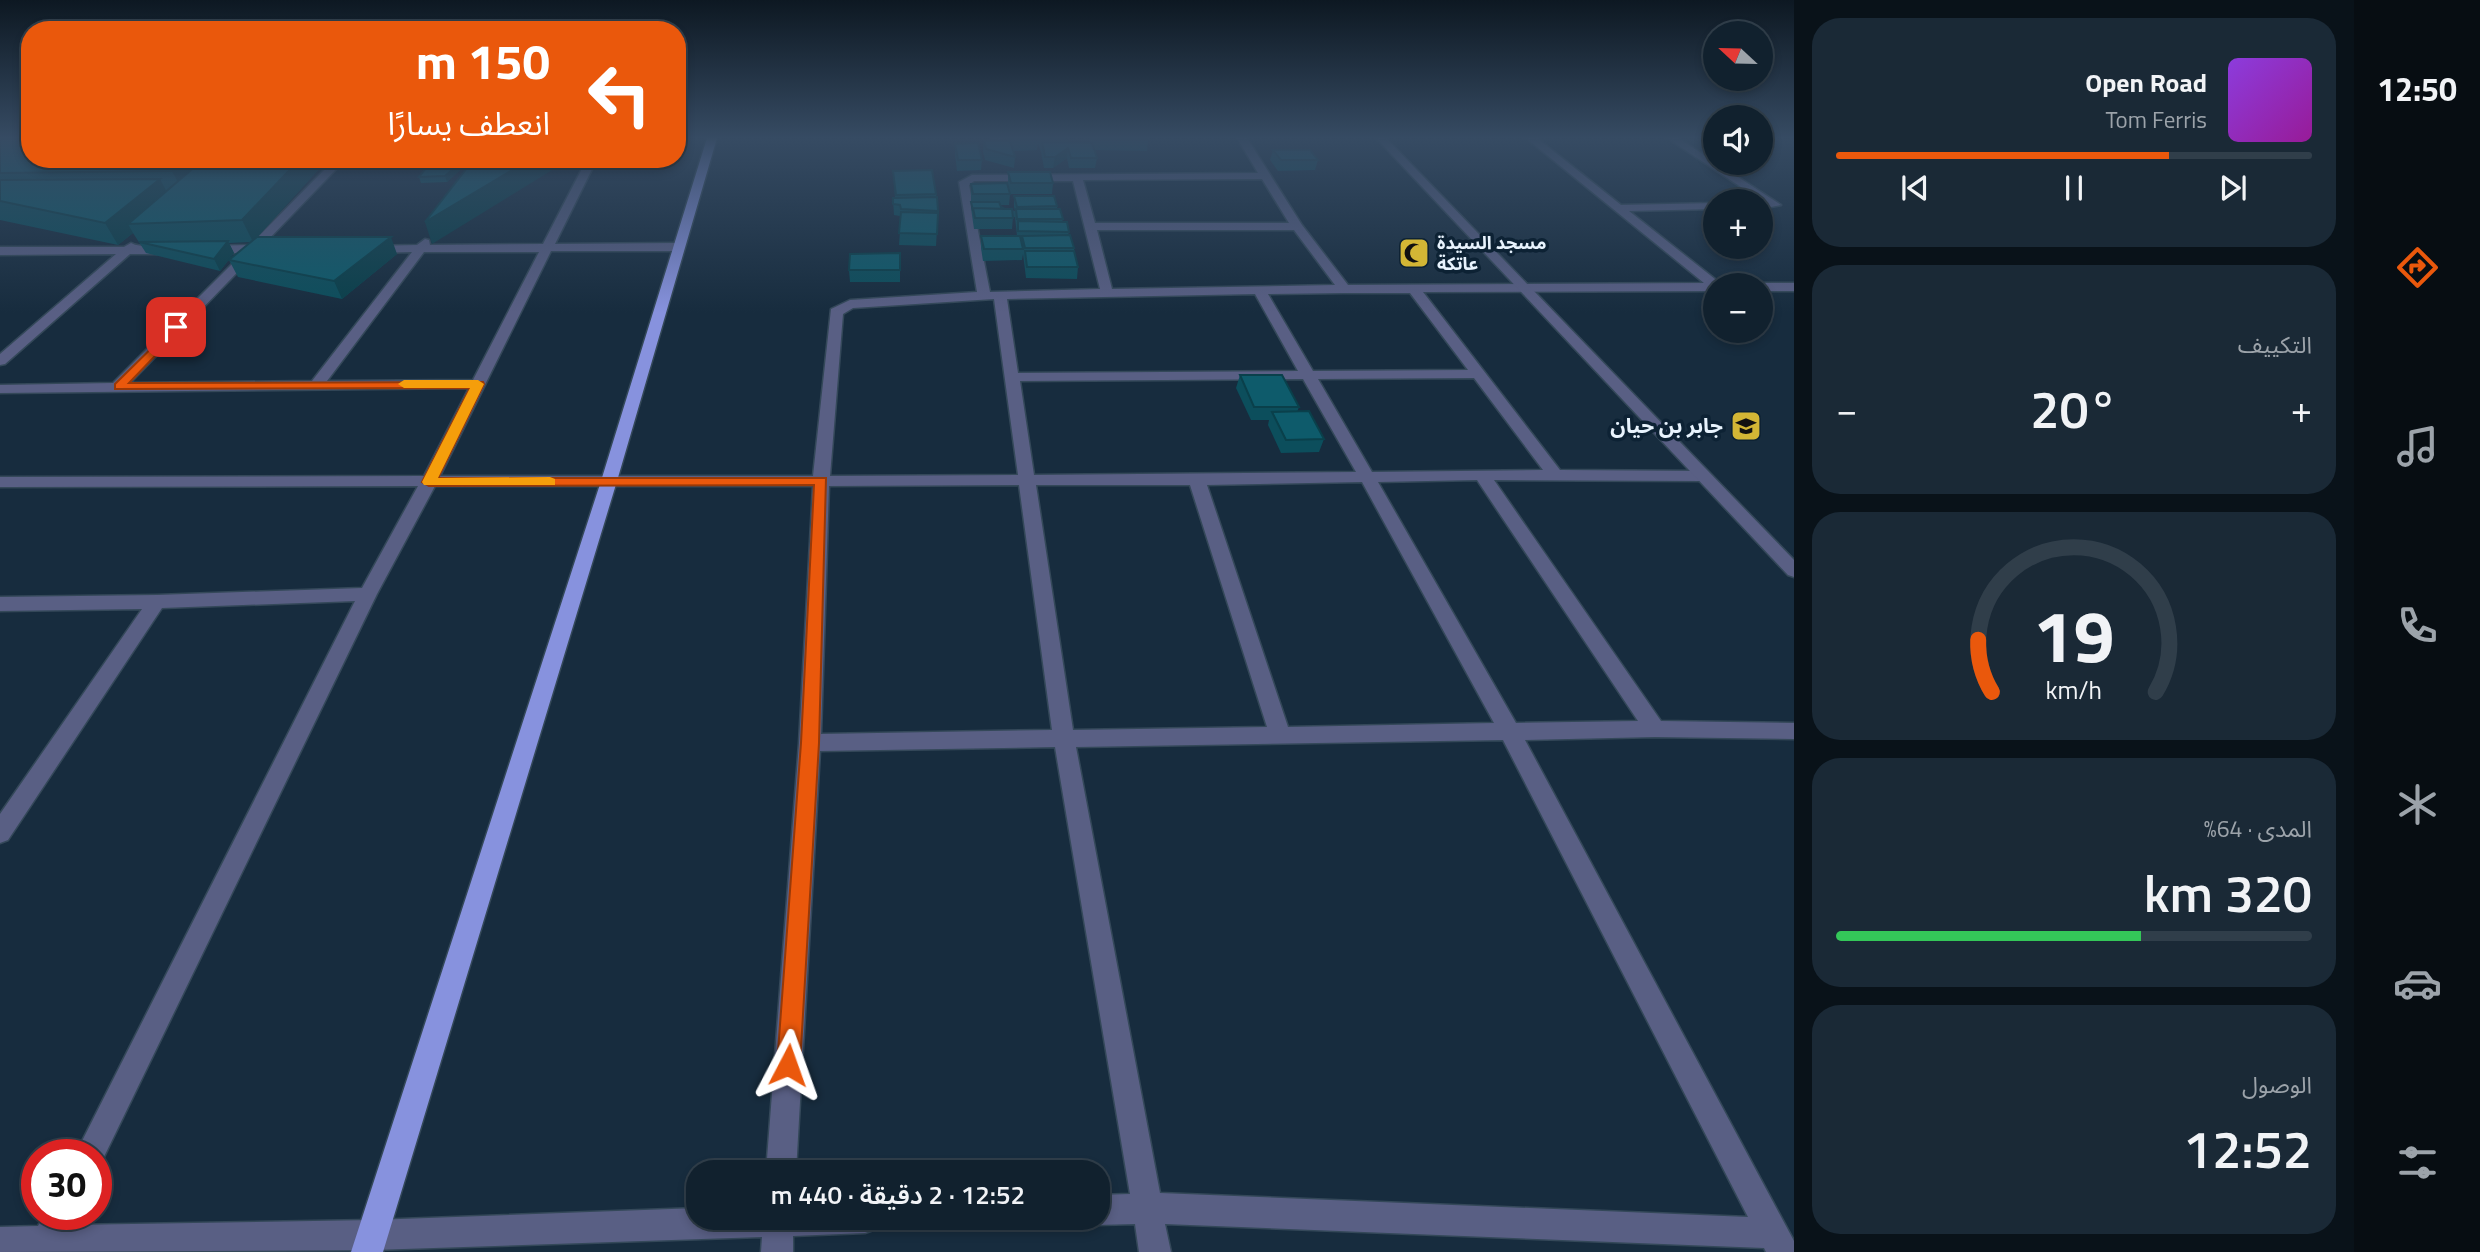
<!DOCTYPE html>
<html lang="ar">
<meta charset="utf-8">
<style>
body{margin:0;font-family:"Titillium Web","Noto Sans Arabic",sans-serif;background:#1a2936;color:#f1f3f6;direction:rtl;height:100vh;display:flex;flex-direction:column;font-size:26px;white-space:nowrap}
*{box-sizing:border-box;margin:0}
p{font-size:23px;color:#9ca3aa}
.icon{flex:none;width:38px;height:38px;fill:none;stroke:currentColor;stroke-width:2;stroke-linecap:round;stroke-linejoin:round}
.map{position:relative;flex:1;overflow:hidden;direction:ltr}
.side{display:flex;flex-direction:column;gap:18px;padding:18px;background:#091219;width:560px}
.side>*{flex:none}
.banner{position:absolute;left:21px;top:21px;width:665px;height:147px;border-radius:28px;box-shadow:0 4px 10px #0003,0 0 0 2px #303e4a;direction:rtl;background:#ea580c;color:#fff;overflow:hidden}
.needle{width:46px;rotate:292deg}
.buttons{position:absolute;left:1703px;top:21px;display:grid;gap:14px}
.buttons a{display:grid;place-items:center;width:70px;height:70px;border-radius:50%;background:#11212e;box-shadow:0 4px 10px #0003,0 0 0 2px #303e4a;font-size:35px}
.speed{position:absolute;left:21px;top:1139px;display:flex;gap:14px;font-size:35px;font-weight:700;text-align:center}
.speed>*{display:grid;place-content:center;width:91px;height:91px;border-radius:50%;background:#11212e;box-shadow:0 4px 10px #0003,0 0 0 2px #303e4a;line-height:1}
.speed .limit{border:10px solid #d22;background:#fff;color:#111}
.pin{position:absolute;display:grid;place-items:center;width:60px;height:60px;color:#fff;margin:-30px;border-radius:14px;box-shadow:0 4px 10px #0006}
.me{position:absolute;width:77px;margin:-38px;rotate:4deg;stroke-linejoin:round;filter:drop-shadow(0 0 5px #0008)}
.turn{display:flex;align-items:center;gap:24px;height:147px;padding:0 21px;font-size:32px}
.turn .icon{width:91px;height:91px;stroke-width:2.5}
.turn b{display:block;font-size:49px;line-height:60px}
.big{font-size:52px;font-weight:600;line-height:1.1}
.side .card{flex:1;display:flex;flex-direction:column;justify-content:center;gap:10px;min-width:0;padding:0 24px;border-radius:28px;background:#1a2936}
.side .dial{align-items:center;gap:0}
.dial svg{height:182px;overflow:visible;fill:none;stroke:#303e4a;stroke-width:7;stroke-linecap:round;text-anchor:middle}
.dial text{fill:#f1f3f6;stroke:none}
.song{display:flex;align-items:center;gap:21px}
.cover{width:84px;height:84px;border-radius:10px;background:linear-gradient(135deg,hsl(270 70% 55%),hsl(300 70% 35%))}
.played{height:7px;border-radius:4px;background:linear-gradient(90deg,#ea580c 70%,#303e4a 70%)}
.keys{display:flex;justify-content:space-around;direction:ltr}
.heat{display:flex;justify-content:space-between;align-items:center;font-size:38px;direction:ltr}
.charge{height:10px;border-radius:5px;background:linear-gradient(90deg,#34c759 64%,#303e4a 0)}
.trip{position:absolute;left:686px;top:1160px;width:424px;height:70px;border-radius:28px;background:#11212e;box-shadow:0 4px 10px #0003,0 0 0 2px #303e4a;font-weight:600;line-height:70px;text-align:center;direction:rtl}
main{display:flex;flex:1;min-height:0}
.menu{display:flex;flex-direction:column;width:126px;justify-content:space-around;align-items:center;background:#070d12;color:#9ca3aa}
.menu .icon{width:49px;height:49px}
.menu .on{color:#ea580c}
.menu b{font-size:32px;color:#f1f3f6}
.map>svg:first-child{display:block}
</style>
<main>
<nav class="menu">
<b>12:50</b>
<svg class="icon on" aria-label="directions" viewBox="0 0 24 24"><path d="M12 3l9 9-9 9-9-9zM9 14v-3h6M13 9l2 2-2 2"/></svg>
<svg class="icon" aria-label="music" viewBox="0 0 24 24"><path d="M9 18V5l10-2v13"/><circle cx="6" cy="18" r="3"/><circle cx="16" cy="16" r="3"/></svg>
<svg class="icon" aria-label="phone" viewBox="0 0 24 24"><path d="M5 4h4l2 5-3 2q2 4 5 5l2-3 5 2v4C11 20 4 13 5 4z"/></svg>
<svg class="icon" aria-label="climate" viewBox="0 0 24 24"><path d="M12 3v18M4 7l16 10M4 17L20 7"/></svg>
<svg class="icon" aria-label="car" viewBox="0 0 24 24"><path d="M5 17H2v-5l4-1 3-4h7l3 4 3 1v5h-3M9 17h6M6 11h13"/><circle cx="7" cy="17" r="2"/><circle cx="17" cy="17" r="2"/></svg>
<svg class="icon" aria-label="filters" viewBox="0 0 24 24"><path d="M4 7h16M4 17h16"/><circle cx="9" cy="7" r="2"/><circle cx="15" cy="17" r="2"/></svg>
</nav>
<section class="side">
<div class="card">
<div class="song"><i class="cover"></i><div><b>Open Road</b><p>Tom Ferris</p></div></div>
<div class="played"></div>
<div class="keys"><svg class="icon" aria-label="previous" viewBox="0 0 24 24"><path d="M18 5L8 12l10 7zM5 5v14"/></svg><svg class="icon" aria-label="pause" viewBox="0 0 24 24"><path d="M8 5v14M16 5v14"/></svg><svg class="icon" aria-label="next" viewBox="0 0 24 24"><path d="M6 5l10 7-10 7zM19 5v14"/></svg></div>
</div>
<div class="card"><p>التكييف</p>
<div class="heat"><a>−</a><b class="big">20°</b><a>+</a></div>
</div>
<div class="card dial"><svg viewBox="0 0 100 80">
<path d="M14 69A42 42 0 1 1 86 69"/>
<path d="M14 69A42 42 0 0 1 8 46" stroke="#ea580c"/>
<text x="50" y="56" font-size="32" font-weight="700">19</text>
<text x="50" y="72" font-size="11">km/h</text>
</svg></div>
<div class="card"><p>المدى · 64%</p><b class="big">320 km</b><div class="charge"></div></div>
<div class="card"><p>الوصول</p><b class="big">12:52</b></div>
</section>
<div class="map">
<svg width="1794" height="1252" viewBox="0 0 1794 1252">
<rect width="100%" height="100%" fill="#172c3e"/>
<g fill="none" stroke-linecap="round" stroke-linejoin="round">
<!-- minor casing -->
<g stroke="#344859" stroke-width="3">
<path id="minor" d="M990 138H1004L999 141Z
M1237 138H1247L1302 225 1348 285 1704 283 1526 138H1537L1621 205 1715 203V209L1629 211 1720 283 1721 285H1715V291L1423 292 1560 470 1703 471 1711 476 1703 481 1494 480 1661 721 1794 723V739L1655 737 1525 740 1794 1241V1252H1766L1764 1248 1165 1224 1171 1252H1139L1135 1224 1097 1225 1086 1221 1085 1218H1097V1195L1130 1194 1055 747 820 751 796 1172H766L799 743 813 486H435L377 594 100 1165 96 1167V1155H75L355 601 162 608 8 840 0 843V814L142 609 0 611V597L157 595 362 588 418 486 0 487V477L424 476 469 388 0 393V385L113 383 243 253H206L202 252V246L250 245 335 159H346L263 245 271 246V252L256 253 130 383 312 381 412 252 371 253 365 249 367 246 417 245 425 239 429 240 430 245 543 244 587 159H597L555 244 678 243 684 247 678 251H551L440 476H813L831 309 850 300 977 292 959 182 972 175 1258 173ZM1262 179 1289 223H1095L1083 180ZM974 181H1073L1100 289 990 292 969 185ZM1097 230H1294L1335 285 1112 289ZM424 252H539L473 380 327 381ZM1344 293H1410L1468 370 1313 371 1268 294ZM1255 294 1298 371 1018 373 1007 299ZM994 299 1018 475 830 476 843 314 853 308ZM1474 378 1543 470 1372 472 1318 379ZM1303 379 1356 472 1034 475 1020 381ZM1477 480 1638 721 1516 723 1378 482ZM1362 482 1494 723 1288 727 1207 485ZM1019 485 1052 730 821 734 829 486ZM1036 485H1190L1267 727 1073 730ZM1503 740 1748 1217 1160 1193 1076 747Z
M1667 138H1678L1781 205 1771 207Z
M131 243C144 250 163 242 175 250L169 254H130L5 364 0 365V354L116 254 0 255V247H124Z
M1760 283H1794V291H1760V285H1755Z
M698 1208V1218H880L876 1229 865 1233 793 1236V1252H761L762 1237 373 1250 0 1252V1227L38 1226 44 1214H75L71 1225 373 1220Z"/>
</g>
<!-- tertiary casing -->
<g stroke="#344859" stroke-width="3">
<path id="tertiary" d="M1376 138H1386L1794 560V577L1788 575Z"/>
</g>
<!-- primary casing -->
<g stroke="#344859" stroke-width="3">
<path id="primary" d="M707 138H717L617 481 383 1252H351L601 481Z"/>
</g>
<!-- minor -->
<use href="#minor" fill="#595f84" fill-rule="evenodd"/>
<!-- tertiary -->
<use href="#tertiary" fill="#595f84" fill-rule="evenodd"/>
<!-- primary -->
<use href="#primary" fill="#8792de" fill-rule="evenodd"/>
</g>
<!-- wall -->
<path fill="#0c4e5c" d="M0 138H30V159H328L257 237 397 254 342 299 238 277 229 260 251 242 229 243 234 253 220 271 146 253 133 233 118 245 0 220Z
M1007 138H1065L1066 143H1091L1089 138H1147L1148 140 1147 151 1095 150 1097 158 1095 168H1069L1067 158 1053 168H1044L1041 152 1038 143 1037 150 1013 151 1015 157 1014 168 985 160 983 152 984 141H1008Z
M955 144 982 160 981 170 957 171 955 154Z
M1273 150 1318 160 1315 170 1278 171 1270 160Z
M460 170 447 182 421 183 419 177Z
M893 171 936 194 938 211 936 246 899 245 901 218 900 216 894 215 893 198H895Z
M1008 172 1053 183 1052 194H1010L1009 205H1000L1001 207 1015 211 1014 207V196L1057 206V209L1063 219 1062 222 1069 232 1068 235 1074 248V251L1078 267 1077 279 1026 278 1023 254 1022 260 983 261 981 248V236H1017L1015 217H1013L1012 229H974L971 208V184L1008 187Z
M900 253V282H850L849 270Z
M1240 375 1299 407 1297 412 1324 439 1319 452 1281 453 1268 425 1269 420H1251L1236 388Z"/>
<!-- shaded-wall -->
<path fill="#0a404b" d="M1068 148 1067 158 1053 168 1055 157Z
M186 159H221L183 192 172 171Z
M300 159H328L253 242 242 220Z
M531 159H570L432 244 425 222Z
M458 165 460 170 447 182 445 176Z
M160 179 171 200 128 224 133 233 118 245 105 223Z
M391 237 397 254 342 299 334 281Z
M228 241 234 253 220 271 214 259Z"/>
<!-- building -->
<path fill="#0e5b6b" stroke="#0a404b" stroke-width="2" d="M4 138H30V159H186L172 171 0 173V140Z
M1011 138H1037L1038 140 1012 141Z
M1041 138H1065L1067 141H1042Z
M1094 138H1147L1148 140H1094Z
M984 141H1010L1015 157 986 149Z
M1042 142 1092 143 1097 158H1071L1068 148 1055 157H1045Z
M978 143 982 160H958L955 144Z
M1273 150H1310L1318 160H1281Z
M204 159H300L242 220 128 224Z
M474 159H531L425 222Z
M458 165 445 176 419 177 427 167Z
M932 170 936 194 896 195 893 171Z
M1008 172H1050L1053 183H1011Z
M160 179 105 223 0 201V180Z
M1007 183 1010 194H973L971 184Z
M1014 196H1054L1057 206 1017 207Z
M937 197 938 211 901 209 900 205 893 204V198Z
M971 202H999L1001 207 1005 209 973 208V211Z
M973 208 1012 209 1013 218H975Z
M1016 209H1060L1063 219H1017Z
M901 212 938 213 937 234 899 233Z
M1018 221 1067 222 1069 232 1018 231Z
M1070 235 1074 248H1025L1022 236Z
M981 236H1020L1023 249H984Z
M257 237H391L334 281 229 260Z
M228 241 214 259 139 242Z
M1025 251H1074L1078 267H1027Z
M900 253V270H849L850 254Z
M1240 375H1282L1299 407H1254Z
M1309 411 1324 439 1286 440 1272 412Z"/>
<!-- sky -->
<linearGradient id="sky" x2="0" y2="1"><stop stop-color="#0d1822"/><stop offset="0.44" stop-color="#364b63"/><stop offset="1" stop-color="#364b63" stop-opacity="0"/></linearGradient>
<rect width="1794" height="313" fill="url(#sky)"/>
<!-- route -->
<path fill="#ea580c" stroke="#983908" stroke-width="2" d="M176 324 181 327 180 330 129 383 483 382 484 384 438 478H826L819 743 800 1065 796 1073 788 1077 780 1073 777 1065 801 743 814 485 429 486 422 482 470 388 115 389V384Z"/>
<!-- slow -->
<path fill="#f59e0b" d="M478 380 484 384 438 478 550 477 555 479V485H424L422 482 470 388H404L398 384 404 380Z"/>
<!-- icons -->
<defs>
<g id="mosque-square" transform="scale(1.575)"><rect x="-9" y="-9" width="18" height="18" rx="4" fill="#d3b635" stroke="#0d2234"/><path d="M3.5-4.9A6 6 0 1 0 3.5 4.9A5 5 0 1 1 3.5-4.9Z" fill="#111"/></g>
<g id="school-square" transform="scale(1.575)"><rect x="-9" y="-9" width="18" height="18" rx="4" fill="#d3b635" stroke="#0d2234"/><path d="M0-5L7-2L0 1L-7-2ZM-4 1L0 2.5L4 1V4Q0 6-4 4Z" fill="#111"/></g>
</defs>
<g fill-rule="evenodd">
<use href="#mosque-square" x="1414" y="253"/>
<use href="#school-square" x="1746" y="426"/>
</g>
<g text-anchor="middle" stroke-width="7" stroke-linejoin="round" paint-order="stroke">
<!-- far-poi labels -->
<g font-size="18" font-weight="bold" fill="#e8f3fd" stroke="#0d2234" text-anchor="start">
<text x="1437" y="249">مسجد السيدة<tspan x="1437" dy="21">عاتكة</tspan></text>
</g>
<!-- poi labels -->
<g font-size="21" font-weight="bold" fill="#e8f3fd" stroke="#0d2234" text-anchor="end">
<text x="1723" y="433">جابر بن حيان</text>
</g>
</g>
</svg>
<div class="buttons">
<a><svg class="needle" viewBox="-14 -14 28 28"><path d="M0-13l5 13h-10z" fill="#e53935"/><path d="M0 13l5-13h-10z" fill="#9ca3aa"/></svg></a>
<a><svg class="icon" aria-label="sound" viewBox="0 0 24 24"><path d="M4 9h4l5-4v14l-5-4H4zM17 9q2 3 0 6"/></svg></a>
<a>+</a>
<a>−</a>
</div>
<div class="speed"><div class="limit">30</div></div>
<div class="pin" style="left:176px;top:327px;background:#d93025"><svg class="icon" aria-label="arrive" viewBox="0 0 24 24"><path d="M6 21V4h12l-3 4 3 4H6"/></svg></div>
<svg class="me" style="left:788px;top:1065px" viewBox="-20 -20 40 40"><path d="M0-17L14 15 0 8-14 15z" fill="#ea580c" stroke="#fff" stroke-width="4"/></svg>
<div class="trip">12:52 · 2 دقيقة · 440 m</div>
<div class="banner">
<div class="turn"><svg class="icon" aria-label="left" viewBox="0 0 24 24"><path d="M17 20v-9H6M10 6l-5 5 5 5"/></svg><div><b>150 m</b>انعطف يسارًا</div></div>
</div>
</div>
</main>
